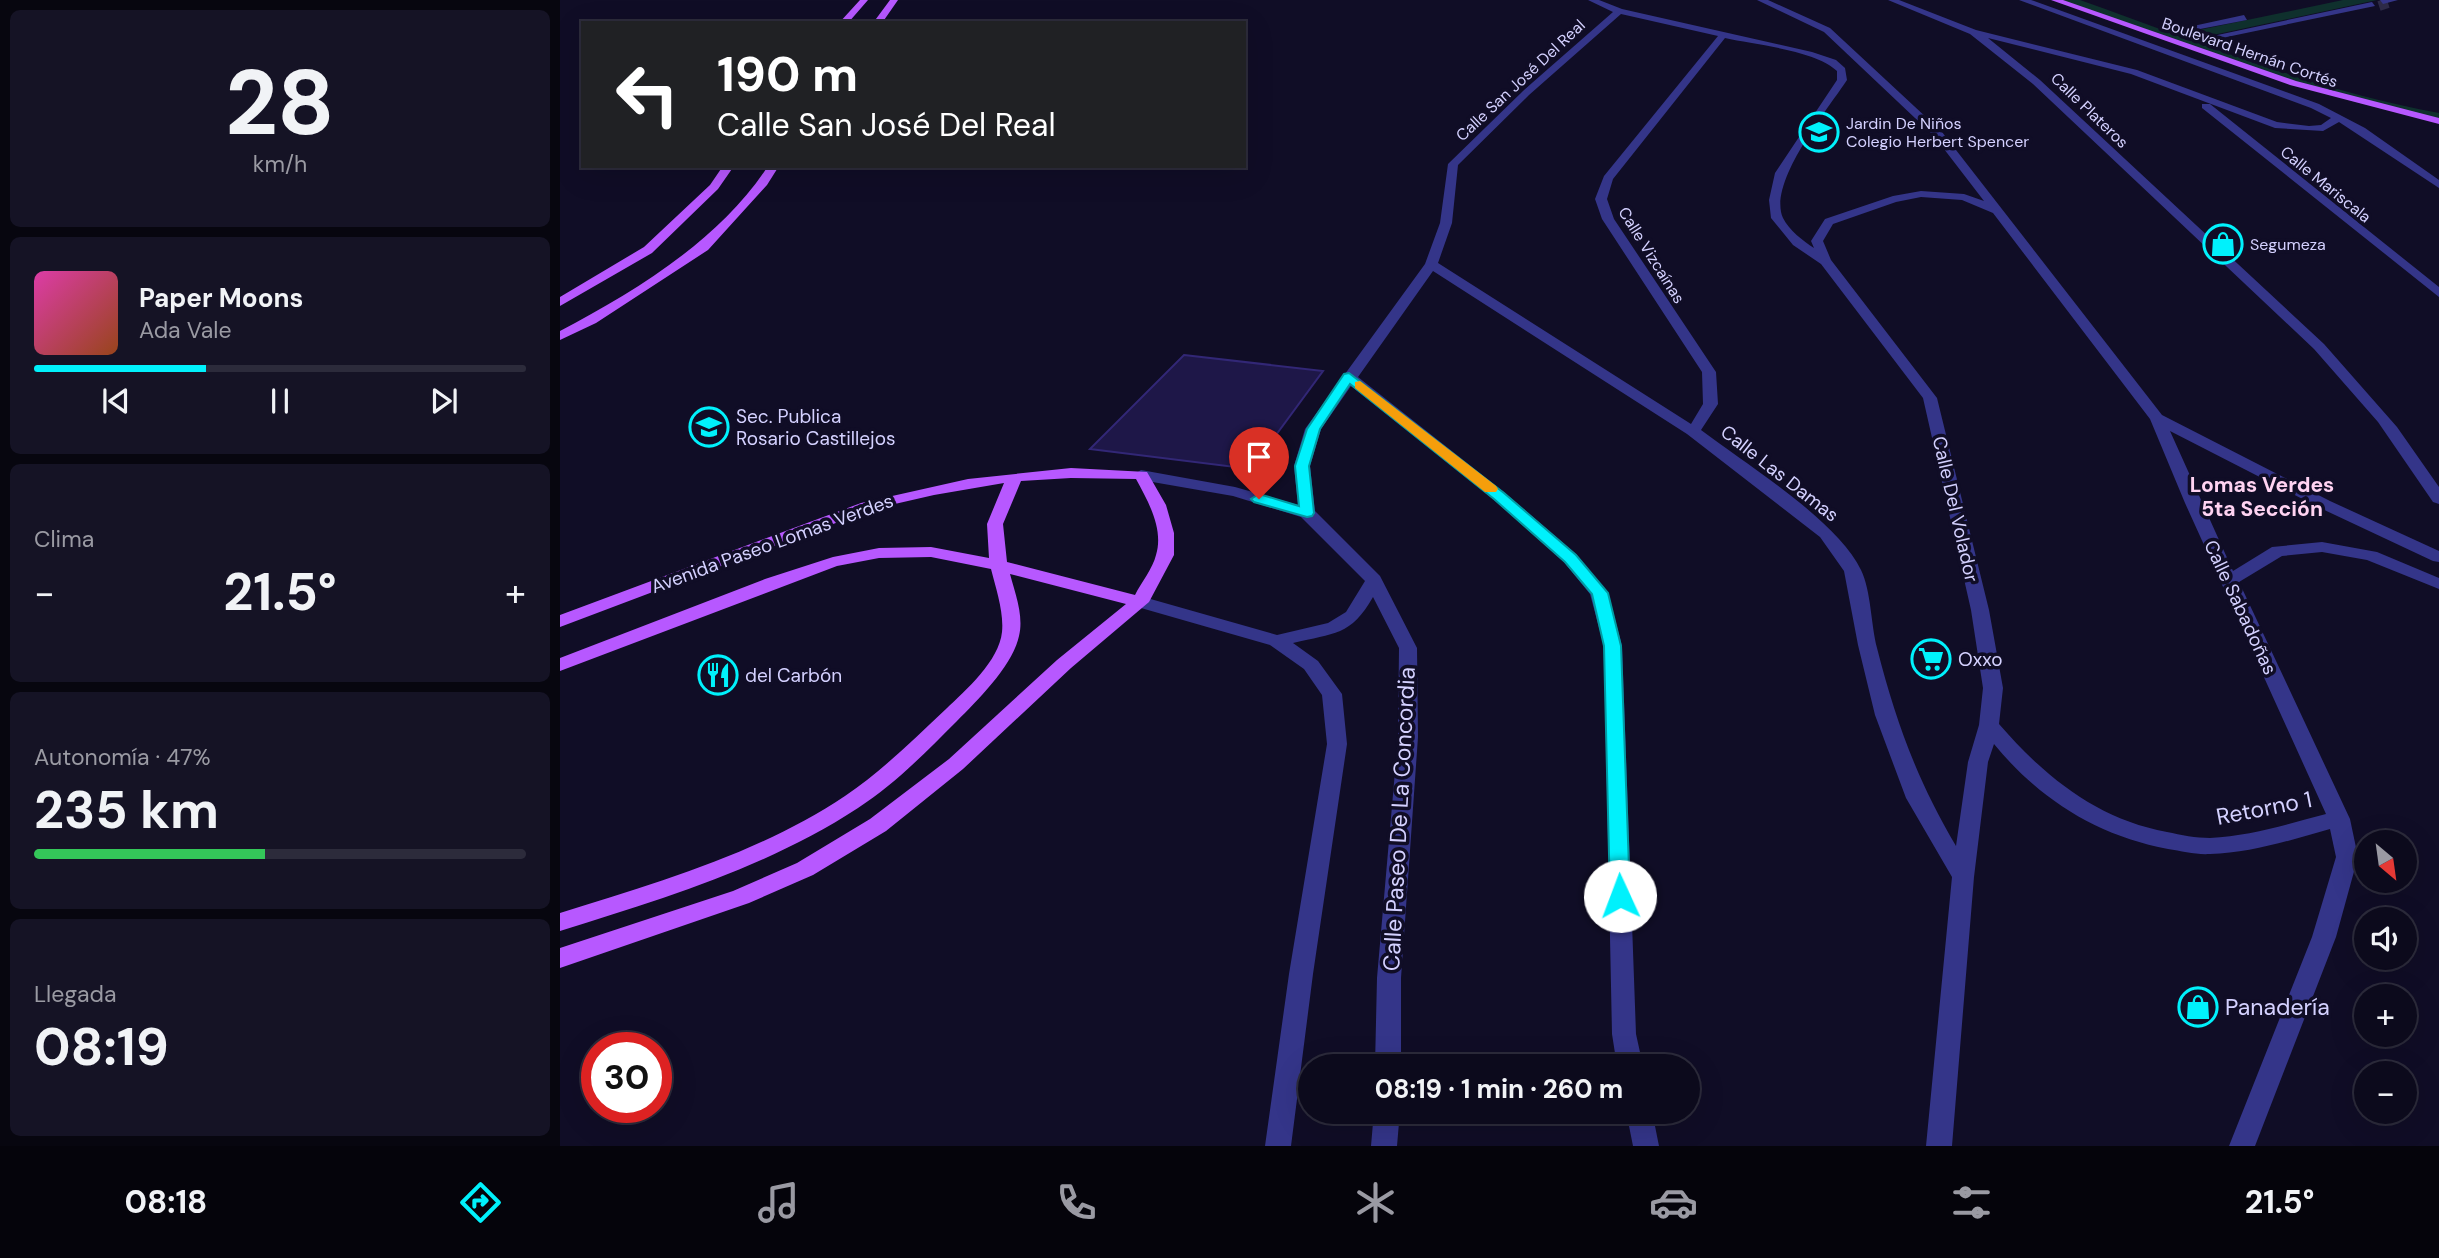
<!DOCTYPE html>
<html lang="es">
<meta charset="utf-8">
<style>
body{margin:0;font-family:"DM Sans",sans-serif;background:#151325;color:#f1f3f6;height:100vh;display:flex;flex-direction:column;font-size:26px;white-space:nowrap}
*{box-sizing:border-box;margin:0}
p{font-size:23px;color:#9a9aa3}
.icon{flex:none;width:38px;height:38px;fill:none;stroke:currentColor;stroke-width:2;stroke-linecap:round;stroke-linejoin:round}
.map{position:relative;flex:1;overflow:hidden}
.side{display:flex;flex-direction:column;gap:10px;padding:10px;background:#07060f;width:560px}
.side>*{flex:none}
.guide{position:absolute;left:21px;top:21px;width:665px;height:147px;border-radius:0px;box-shadow:0 7px 28px #0002,0 0 0 2px #2c2b3b;background:#202124;color:#fff;overflow:hidden}
.needle{width:46px;rotate:151deg}
.controls{position:absolute;left:1794px;top:830px;display:grid;gap:14px}
.controls a{display:grid;place-items:center;width:63px;height:63px;border-radius:50%;background:#0c0a1c;box-shadow:0 7px 28px #0002,0 0 0 2px #2c2b3b;font-size:35px}
.speed{position:absolute;left:21px;top:1032px;display:flex;gap:14px;font-size:35px;font-weight:700;text-align:center}
.speed>*{display:grid;place-content:center;width:91px;height:91px;border-radius:50%;background:#0c0a1c;box-shadow:0 7px 28px #0002,0 0 0 2px #2c2b3b;line-height:1}
.speed .limit{border:10px solid #d22;background:#fff;color:#111}
.pin{position:absolute;display:grid;place-items:center;width:60px;height:60px;color:#fff;margin:-72px -30px;border-radius:50% 50% 50% 0;rotate:-45deg;box-shadow:0 0 7px #0007}
.pin .icon{rotate:45deg}
.me{position:absolute;width:77px;margin:-38px;rotate:358deg;stroke-linejoin:round;filter:drop-shadow(0 0 5px #0008)}
.turn{display:flex;align-items:center;gap:24px;height:147px;padding:0 21px;font-size:32px}
.turn .icon{width:91px;height:91px;stroke-width:2.5}
.turn b{display:block;font-size:49px;line-height:60px}
.big{font-size:52px;font-weight:700;line-height:1.1}
.side .widget{flex:1;display:flex;flex-direction:column;justify-content:center;gap:10px;min-width:0;padding:0 24px;border-radius:10px;background:#151325}
.side .dial{align-items:center;gap:0}
.dial b{font-size:91px;line-height:1}
.song{display:flex;align-items:center;gap:21px}
.cover{width:84px;height:84px;border-radius:10px;background:linear-gradient(135deg,hsl(320 70% 55%),hsl(20 70% 35%))}
.played{height:7px;border-radius:4px;background:linear-gradient(90deg,#00f1fc 35%,#2c2b3b 35%)}
.keys{display:flex;justify-content:space-around;direction:ltr}
.heat{display:flex;justify-content:space-between;align-items:center;font-size:38px;direction:ltr}
.charge{height:10px;border-radius:5px;background:linear-gradient(90deg,#34c759 47%,#2c2b3b 0)}
.trip{position:absolute;left:738px;top:1054px;width:402px;height:70px;border-radius:35px;background:#0c0a1c;box-shadow:0 7px 28px #0002,0 0 0 2px #2c2b3b;font-weight:700;line-height:70px;text-align:center}
.menu{display:flex;height:112px;justify-content:space-around;align-items:center;background:#05040b;color:#9a9aa3}
.menu .icon{width:49px;height:49px}
.menu .on{color:#00f1fc}
.menu b{font-size:32px;color:#f1f3f6}
main{display:flex;flex:1;min-height:0}
.map>svg:first-child{display:block}
</style>
<main>
<section class="side">
<div class="widget dial"><b>28</b><p>km/h</p></div>
<div class="widget">
<div class="song"><i class="cover"></i><div><b>Paper Moons</b><p>Ada Vale</p></div></div>
<div class="played"></div>
<div class="keys"><svg class="icon" aria-label="previous" viewBox="0 0 24 24"><path d="M18 5L8 12l10 7zM5 5v14"/></svg><svg class="icon" aria-label="pause" viewBox="0 0 24 24"><path d="M8 5v14M16 5v14"/></svg><svg class="icon" aria-label="next" viewBox="0 0 24 24"><path d="M6 5l10 7-10 7zM19 5v14"/></svg></div>
</div>
<div class="widget"><p>Clima</p>
<div class="heat"><a>−</a><b class="big">21.5°</b><a>+</a></div>
</div>
<div class="widget"><p>Autonomía · 47%</p><b class="big">235 km</b><div class="charge"></div></div>
<div class="widget"><p>Llegada</p><b class="big">08:19</b></div>
</section>
<div class="map">
<svg width="1879" height="1146" viewBox="0 0 1879 1146">
<rect width="100%" height="100%" fill="#100d26"/>
<!-- green -->
<path fill="#0f302d" d="M1497 0H1520C1638 42 1755 90 1879 113V120L1795 102Z
M1783 0H1817L1653 35 1639 30Z"/>
<!-- building -->
<path fill="#1e1748" stroke="#322776" stroke-width="2" d="M624 355 763 371 691 469 530 449Z"/>
<g fill="none" stroke-linecap="round" stroke-linejoin="round">
<!-- minor-tunnel -->
<path stroke="#2d2a47" stroke-width="10" stroke-dasharray="10 4.5" stroke-linecap="butt" d="M1819 6 1828 3"/>
<!-- minor -->
<path fill="#343589" fill-rule="evenodd" d="M1028 0H1039L1062 9 1252 52 1276 60 1285 68 1287 80C1268 109 1207 183 1223 218 1229 230 1243 241 1254 248L1251 241 1265 219 1333 196 1361 191 1404 194 1424 201 1374 136 1264 32 1197 0H1208L1270 28 1382 132 1602 415 1770 501 1879 551V562L1873 561 1758 507 1610 431 1673 571 1712 547 1762 542 1817 552 1879 578V589L1807 560 1762 552 1722 556 1679 582 1790 819 1798 857 1776 937 1695 1146H1669L1752 937 1776 857 1770 829C1731 840 1691 853 1650 854 1636 855 1622 851 1608 849 1537 836 1479 799 1434 744L1428 762 1414 877 1392 1146H1366L1392 877 1346 798 1315 715 1298 645 1284 571 1260 537 1127 434 873 271 798 377 945 493 1016 554 1048 593 1062 646 1076 1034 1083 1066H1057L1052 1034 1044 646 1030 594 1004 562 933 499 791 386 761 429 750 466 755 511 820 576 857 648 858 737 841 978V1066H815L817 978 838 737 839 648 813 597C791 636 774 633 733 643L758 661 782 694 787 744 753 974 731 1146H705L729 974 767 744 762 695 744 669 710 645 574 606 571 602 580 596 717 635 768 623 786 612 805 581 741 517 673 496 581 480 573 475 581 470 675 487 738 505 734 466 745 429 865 264 880 223 888 164 963 91 1053 12ZM1061 14 1158 36 1044 176 1035 199 1042 219 1142 372 1143 404 1131 424 878 263 892 223 898 165 969 95ZM1165 38C1196 45 1255 50 1277 71V80L1215 173 1209 200 1211 218 1233 245 1261 264 1363 398 1411 610 1423 688 1419 725 1408 762 1396 846C1357 780 1336 722 1317 648 1311 625 1311 590 1301 570 1277 520 1187 465 1141 430L1158 404 1156 372 1054 219 1047 199 1053 179ZM1361 197 1402 200 1433 213 1590 419 1625 503 1766 814C1728 824 1690 836 1650 838 1636 838 1621 835 1607 832 1537 819 1485 777 1439 724L1443 688 1429 610 1377 398 1271 260 1263 241 1273 224 1336 202Z
M1328 0H1339L1416 30 1577 70 1717 122 1749 126 1761 125 1771 118 1751 108 1459 0H1471L1759 104 1805 128 1879 180V188L1779 122 1763 131 1715 128 1571 74 1428 38 1480 80 1764 344 1837 427 1879 487V504L1873 502 1818 422 1754 349 1473 84 1410 34Z
M1820 0H1838L1823 4Z
M1812 2 1815 6 1638 43 1634 40Z
M1684 15 1687 20 1614 34 1610 31Z
M1642 104H1650L1879 287V297L1642 108Z
M814 1111H840L837 1146H811Z
M1066 1111H1092L1099 1146H1073Z"/>
<!-- major -->
<path fill="#b758ff" fill-rule="evenodd" d="M300 0H308L288 23H279Z
M330 0H338L322 23H313Z
M1491 0H1503L1736 81 1879 118V124L1730 85Z
M163 166H174L158 189 92 253 0 306V297L84 247 150 185Z
M208 166H219L207 185 148 250 36 323 0 340V331C76 291 161 239 208 166Z
M511 468 587 472 606 505 614 533V555L589 602 511 668 403 769 326 831 253 875 189 903 0 968V948L173 891 237 863 310 819 389 759 497 660 566 604 450 574C455 593 464 616 459 636 453 665 418 700 397 721 366 752 335 784 298 808 208 867 102 899 0 931V913C97 883 200 853 285 796 322 771 354 739 386 709 406 690 439 661 442 632 444 612 436 589 431 569L371 557 319 558 277 566 0 671V658L205 579 273 557 319 548 371 547 429 558 427 524 444 483 374 495 313 509 0 627V615L301 503 408 479ZM511 478 576 479C588 501 604 529 596 555 593 568 581 583 575 595L447 562 443 524 461 481Z"/>
</g>
<!-- route -->
<path fill="#00f1fc" stroke="#009da4" stroke-width="2" d="M789 373 944 493 1016 555 1048 593 1061 646 1070 896 1067 902 1060 904 1053 902 1050 896 1044 646 1032 594 1005 562 934 499 790 384 760 429 749 466 754 513 752 516 747 517 694 502 691 499 699 494 739 506 735 466 747 429 784 374Z"/>
<!-- slow -->
<path fill="#f59e0b" d="M800 381 936 486 938 489 936 492H925L795 388V382Z"/>
<!-- icons -->
<defs>
<g id="school-ring" transform="scale(2.0125)"><circle r="9.5" fill="#100d26" stroke="#00f1fc" stroke-width="1.5"/><path d="M0-5L7-2L0 1L-7-2ZM-4 1L0 2.5L4 1V4Q0 6-4 4Z" fill="#00f1fc"/></g>
<g id="shop-ring" transform="scale(2.0125)"><circle r="9.5" fill="#100d26" stroke="#00f1fc" stroke-width="1.5"/><path d="M-5-2.5h2.3a2.7 3.5 0 0 1 5.4 0H5L5.5 6h-11ZM-1.5-2.5h3a1.5 2.3 0 0 0-3 0Z" fill="#00f1fc"/></g>
<g id="supermarket-ring" transform="scale(2.0125)"><circle r="9.5" fill="#100d26" stroke="#00f1fc" stroke-width="1.5"/><path d="M-6-5.5h2.5l.6 2H6L4.5 2H-2.5L-4.4-4H-6ZM-1.5 3.2a1.3 1.3 0 1 0 .1 0ZM3 3.2a1.3 1.3 0 1 0 .1 0Z" fill="#00f1fc"/></g>
<g id="restaurant-ring" transform="scale(2.0125)"><circle r="9.5" fill="#100d26" stroke="#00f1fc" stroke-width="1.5"/><path d="M-5-6h1v4h1v-4h1v4h1v-4h1v5L-1.5 .5V6h-2V.5L-5-1ZM5-6V6H3V1.5H1.5Q1.5-4 5-6Z" fill="#00f1fc"/></g>
</defs>
<g fill-rule="evenodd">
<use href="#school-ring" x="1259" y="132"/>
<use href="#shop-ring" x="1663" y="244"/>
<use href="#school-ring" x="149" y="427"/>
<use href="#supermarket-ring" x="1371" y="659"/>
<use href="#restaurant-ring" x="158" y="675"/>
<use href="#shop-ring" x="1638" y="1007"/>
</g>
<g text-anchor="middle" stroke-width="7" stroke-linejoin="round" paint-order="stroke">
<!-- far-street labels -->
<g font-size="16" fill="#d4d1ff" stroke="#100d26">
<text transform="translate(1690 52) rotate(19)" y="6">Boulevard Hernán Cortés</text>
<text transform="translate(960 80) rotate(-43)" y="6">Calle San José Del Real</text>
<text transform="translate(1530 110) rotate(44)" y="6">Calle Plateros</text>
<text transform="translate(1766 184) rotate(39)" y="6">Calle Mariscala</text>
<text transform="translate(1092 255) rotate(58)" y="6">Calle Vizcaínas</text>
</g>
<!-- far-poi labels -->
<g font-size="16" fill="#d4d1ff" stroke="#100d26" text-anchor="start">
<text x="1286" y="129">Jardin De Niños<tspan x="1286" dy="18">Colegio Herbert Spencer</tspan></text>
<text x="1690" y="250">Segumeza</text>
</g>
<!-- poi labels -->
<g font-size="19" fill="#d4d1ff" stroke="#100d26" text-anchor="start">
<text x="176" y="423">Sec. Publica<tspan x="176" dy="22">Rosario Castillejos</tspan></text>
<text x="1398" y="666">Oxxo</text>
<text x="185" y="682">del Carbón</text>
</g>
<!-- street labels -->
<g font-size="19" fill="#d4d1ff" stroke="#100d26">
<text transform="translate(1220 473) rotate(38)" y="7">Calle Las Damas</text>
<text transform="translate(1396 509) rotate(77)" y="7">Calle Del Volador</text>
<text transform="translate(212 543) rotate(-20)" y="7">Avenida Paseo Lomas Verdes</text>
<text transform="translate(1681 607) rotate(65)" y="7">Calle Sabadoñas</text>
</g>
<!-- neighbourhood labels -->
<g font-size="21" font-weight="bold" fill="#ffd3f2" stroke="#100d26">
<text x="1702" y="492">Lomas Verdes<tspan x="1702" dy="24">5ta Sección</tspan></text>
</g>
<!-- near-street labels -->
<g font-size="23" fill="#d4d1ff" stroke="#100d26">
<text transform="translate(1704 808) rotate(-11)" y="8">Retorno 1</text>
<text transform="translate(839 819) rotate(-87)" y="8">Calle Paseo De La Concordia</text>
</g>
<!-- near-poi labels -->
<g font-size="23" fill="#d4d1ff" stroke="#100d26" text-anchor="start">
<text x="1665" y="1015">Panadería</text>
</g>
</g>
</svg>
<div class="controls">
<a><svg class="needle" viewBox="-14 -14 28 28"><path d="M0-13l5 13h-10z" fill="#e53935"/><path d="M0 13l5-13h-10z" fill="#9a9aa3"/></svg></a>
<a><svg class="icon" aria-label="sound" viewBox="0 0 24 24"><path d="M4 9h4l5-4v14l-5-4H4zM17 9q2 3 0 6"/></svg></a>
<a>+</a>
<a>−</a>
</div>
<div class="speed"><div class="limit">30</div></div>
<div class="pin" style="left:699px;top:499px;background:#d93025"><svg class="icon" aria-label="arrive" viewBox="0 0 24 24"><path d="M6 21V4h12l-3 4 3 4H6"/></svg></div>
<svg class="me" style="left:1060px;top:896px" viewBox="-20 -20 40 40"><circle r="19" fill="#fff"/><path d="M0-13L10 11 0 6-10 11z" fill="#00f1fc"/></svg>
<div class="trip">08:19 · 1 min · 260 m</div>
<div class="guide">
<div class="turn"><svg class="icon" aria-label="left" viewBox="0 0 24 24"><path d="M17 20v-9H6M10 6l-5 5 5 5"/></svg><div><b>190 m</b>Calle San José Del Real</div></div>
</div>
</div>
</main>
<nav class="menu">
<b>08:18</b>
<svg class="icon on" aria-label="directions" viewBox="0 0 24 24"><path d="M12 3l9 9-9 9-9-9zM9 14v-3h6M13 9l2 2-2 2"/></svg>
<svg class="icon" aria-label="music" viewBox="0 0 24 24"><path d="M9 18V5l10-2v13"/><circle cx="6" cy="18" r="3"/><circle cx="16" cy="16" r="3"/></svg>
<svg class="icon" aria-label="phone" viewBox="0 0 24 24"><path d="M5 4h4l2 5-3 2q2 4 5 5l2-3 5 2v4C11 20 4 13 5 4z"/></svg>
<svg class="icon" aria-label="climate" viewBox="0 0 24 24"><path d="M12 3v18M4 7l16 10M4 17L20 7"/></svg>
<svg class="icon" aria-label="car" viewBox="0 0 24 24"><path d="M5 17H2v-5l4-1 3-4h7l3 4 3 1v5h-3M9 17h6M6 11h13"/><circle cx="7" cy="17" r="2"/><circle cx="17" cy="17" r="2"/></svg>
<svg class="icon" aria-label="filters" viewBox="0 0 24 24"><path d="M4 7h16M4 17h16"/><circle cx="9" cy="7" r="2"/><circle cx="15" cy="17" r="2"/></svg>
<b>21.5°</b>
</nav>
